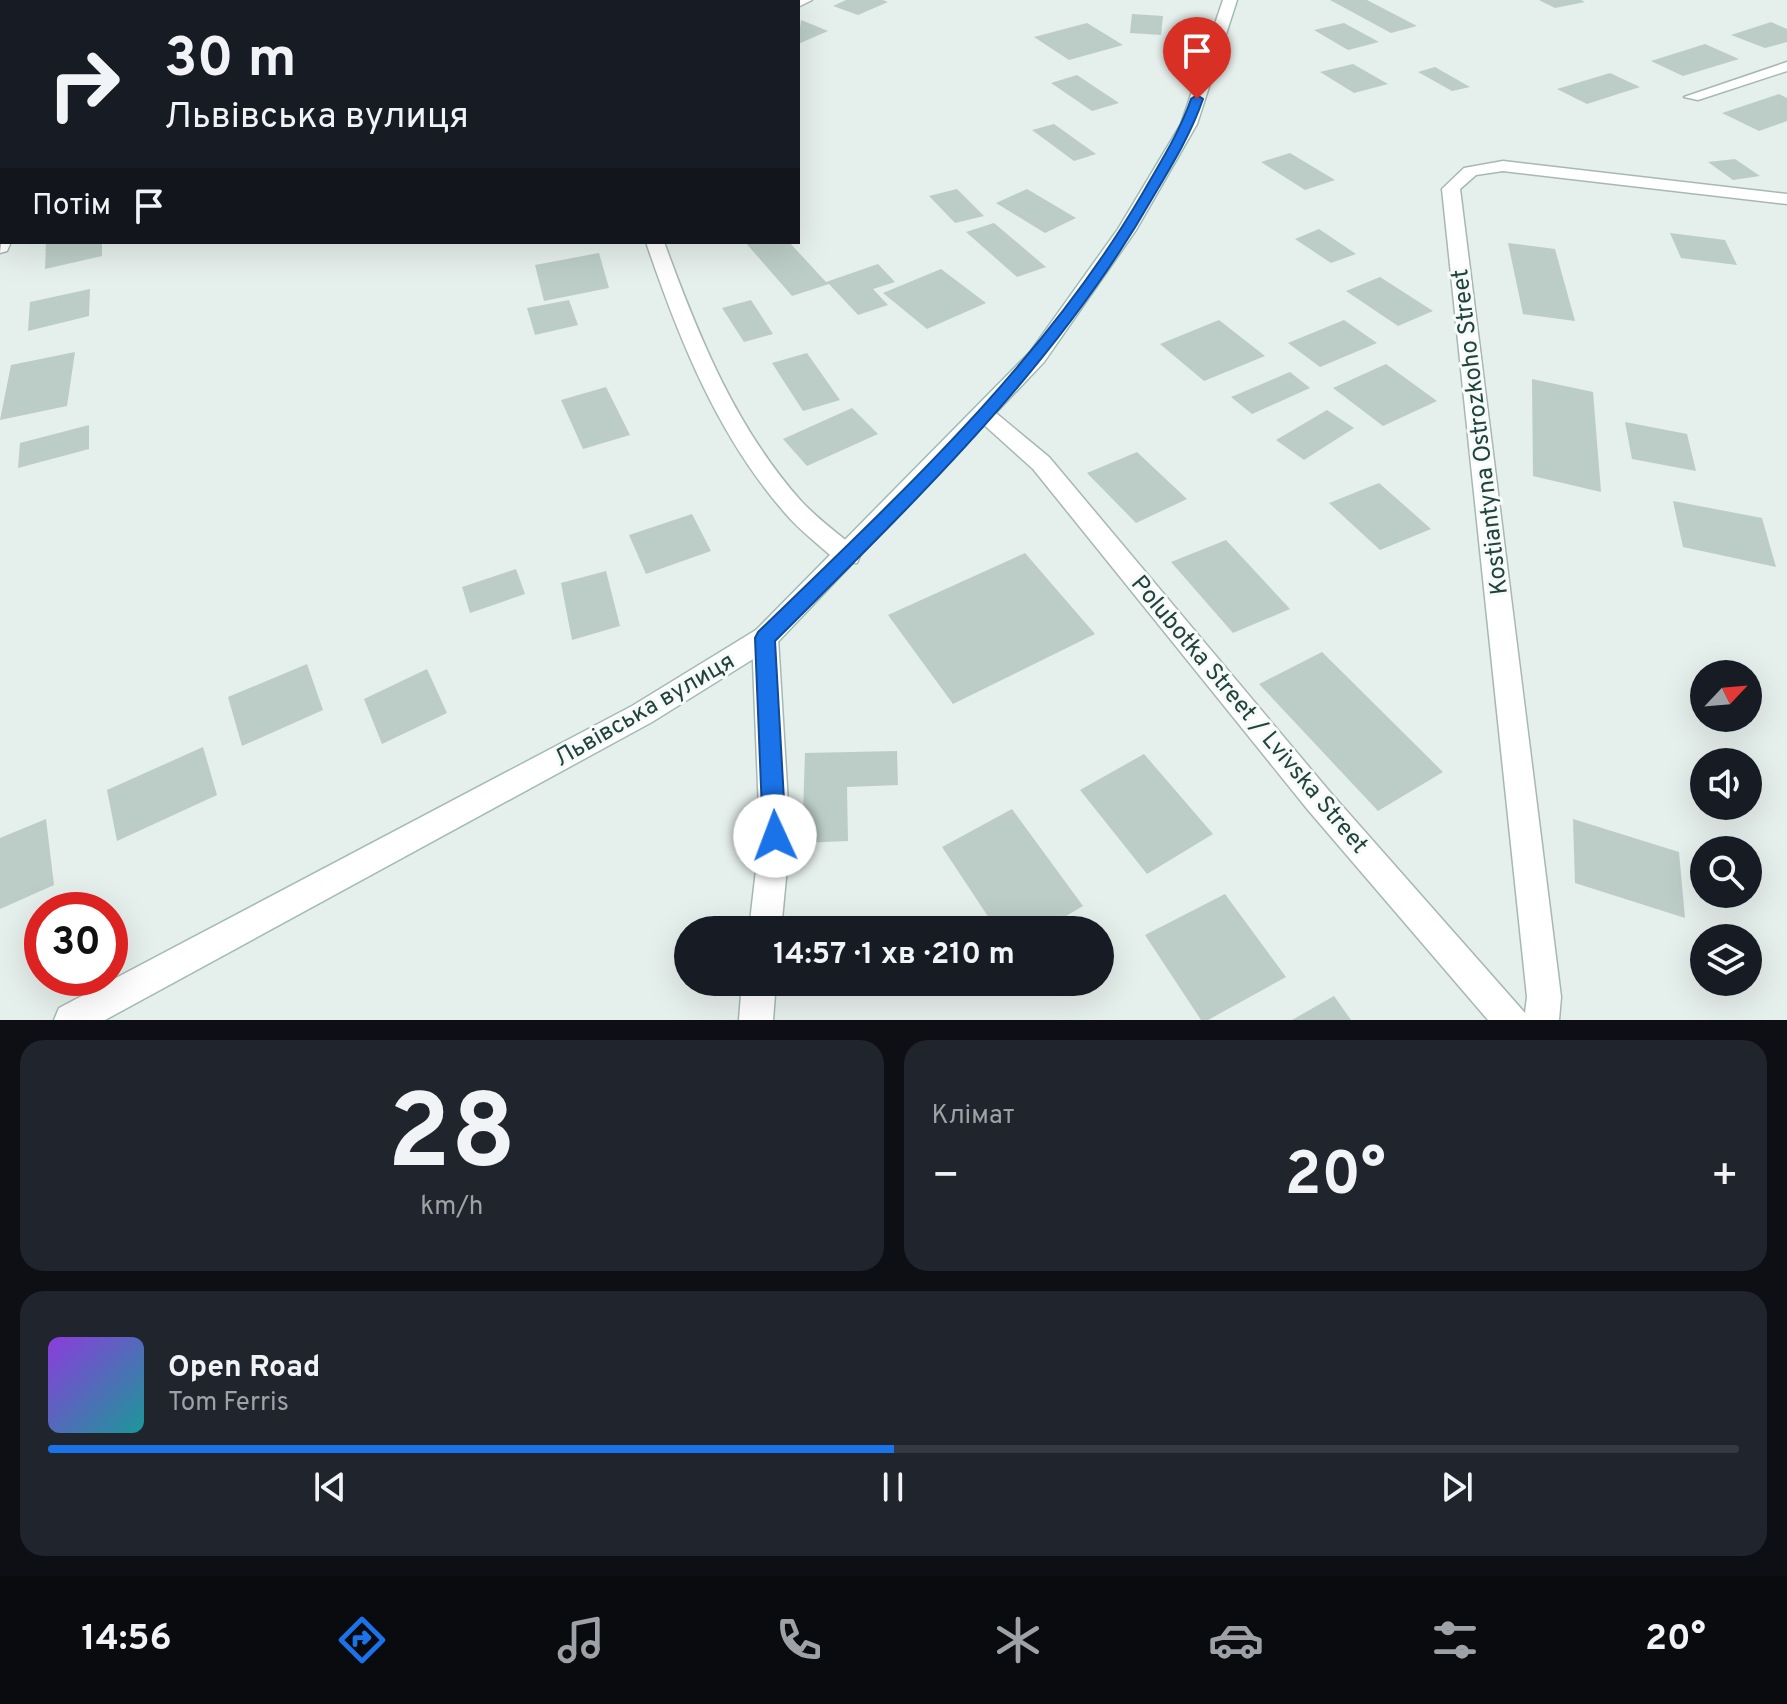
<!DOCTYPE html>
<html lang="uk">
<meta charset="utf-8">
<style>
body{margin:0;font-family:Overpass,sans-serif;background:#20242c;color:#f1f3f6;height:100vh;display:flex;flex-direction:column;font-size:30px;white-space:nowrap}
*{box-sizing:border-box;margin:0}
p{font-size:26px;color:#9ea1a6}
.icon{flex:none;width:44px;height:44px;fill:none;stroke:currentColor;stroke-width:2;stroke-linecap:round;stroke-linejoin:round}
.map{position:relative;height:1020px;overflow:hidden}
.side{display:flex;flex-direction:column;gap:20px;padding:20px;background:#0d0f14;flex:1}
.side>*{flex:none}
.hud{position:absolute;left:0px;top:0px;width:800px;height:244px;box-shadow:0 8px 32px #0002;background:#171b24;color:#f1f3f6;overflow:hidden}
.needle{width:52px;rotate:64deg}
.controls{position:absolute;left:1690px;top:660px;display:grid;gap:16px}
.controls a{display:grid;place-items:center;width:72px;height:72px;border-radius:50%;background:#171b24;box-shadow:0 8px 32px #0002;font-size:40px}
.speed{position:absolute;left:24px;top:892px;display:flex;gap:16px;font-size:40px;font-weight:700;text-align:center}
.speed>*{display:grid;place-content:center;width:104px;height:104px;border-radius:50%;background:#171b24;box-shadow:0 8px 32px #0002;line-height:1}
.speed .limit{border:12px solid #d22;background:#fff;color:#111}
.pin{position:absolute;display:grid;place-items:center;width:68px;height:68px;color:#fff;margin:-82px -34px;border-radius:50% 50% 50% 0;rotate:-45deg;box-shadow:0 0 8px #0007}
.pin .icon{rotate:45deg}
.me{position:absolute;width:88px;margin:-44px;rotate:358deg;stroke-linejoin:round;filter:drop-shadow(0 0 6px #0008)}
.turn{display:flex;align-items:center;gap:28px;height:168px;padding:0 32px;font-size:36px}
.turn .icon{width:104px;height:104px;stroke-width:2.5}
.turn b{display:block;font-size:56px;line-height:68px}
.then{display:flex;align-items:center;height:76px;padding:0 32px;background:#0003;gap:16px;font-size:30px}
.big{font-size:60px;font-weight:700;line-height:1.1}
.side .tile{flex:1;display:flex;flex-direction:column;justify-content:center;gap:12px;min-width:0;padding:0 28px;border-radius:24px;background:#20242c}
.side .dial{align-items:center;gap:0}
.dial b{font-size:104px;line-height:1}
.song{display:flex;align-items:center;gap:24px}
.cover{width:96px;height:96px;border-radius:12px;background:linear-gradient(135deg,hsl(270 70% 55%),hsl(180 70% 35%))}
.played{height:8px;border-radius:4px;background:linear-gradient(90deg,#1a73e8 50%,#363941 50%)}
.keys{display:flex;justify-content:space-around;direction:ltr}
.heat{display:flex;justify-content:space-between;align-items:center;font-size:44px;direction:ltr}
.side .tiles{flex:1;display:grid;gap:20px;grid-template-columns:1fr 1fr}
.tile:last-child{grid-column:span 2}
.trip{position:absolute;left:674px;top:916px;width:440px;height:80px;border-radius:40px;background:#171b24;box-shadow:0 8px 32px #0002;font-weight:700;line-height:80px;text-align:center}
.dock{display:flex;height:128px;justify-content:space-around;align-items:center;background:#090b0e;color:#9ea1a6}
.dock .icon{width:56px;height:56px}
.dock .selected{color:#1a73e8}
.dock b{font-size:36px;color:#f1f3f6}
.map>svg:first-child{display:block}
</style>
<div class="map">
<svg width="1787" height="1020" viewBox="0 0 1787 1020">
<rect width="100%" height="100%" fill="#e5efeb"/>
<!-- building -->
<path fill="#bccdc7" d="M846 0H883L888 2 858 15 833 6Z
M1330 0H1367L1417 26 1391 33Z
M1539 0H1581L1585 2 1555 8Z
M1132 14 1163 16 1161 35 1130 33Z
M801 20 828 31 798 44Z
M1771 22 1787 29V42L1765 48 1731 35Z
M1087 23 1123 45 1069 60 1034 37Z
M1344 23 1379 42 1348 50 1314 30Z
M1705 44 1739 59 1683 76 1651 61Z
M1353 64 1388 84 1354 93 1320 72Z
M1435 67 1470 87 1452 91 1418 72Z
M1610 73 1640 87 1587 104 1557 89Z
M1077 75 1119 103 1092 111 1051 83Z
M1779 94 1787 98V121L1759 131 1722 113Z
M1054 124 1096 154 1074 161 1032 130Z
M1290 153 1335 180 1305 190 1261 162Z
M1735 159 1760 176 1733 180 1708 162Z
M957 189 984 216 955 223 929 196Z
M1027 189 1076 218 1045 233 996 203Z
M994 223 1046 267 1017 277 966 232Z
M1319 229 1356 254 1331 263 1295 239Z
M1670 233 1725 240 1737 265 1681 258Z
M46 242H102V256L45 269Z
M745 242H789L826 282 878 264 895 282 873 289 888 305 858 315 829 284 792 296Z
M1508 243 1555 249 1575 321 1523 314Z
M599 253 609 288 544 301 535 265Z
M941 269 986 303 927 329 883 293Z
M1380 277 1433 311 1398 326 1346 291Z
M90 289 89 316 28 331 30 302Z
M569 300 578 325 535 335 527 308Z
M751 300 773 334 744 342 722 308Z
M1219 320 1265 356 1204 381 1160 344Z
M1344 320 1377 343 1320 367 1288 343Z
M75 352 67 406 0 420 11 365Z
M807 353 840 400 803 411 772 363Z
M1386 364 1437 401 1383 426 1333 388Z
M1290 372 1310 388 1252 414 1231 397Z
M1532 379 1593 392 1601 492 1533 476Z
M606 387 630 435 583 449 561 400Z
M852 408 878 434 807 466 783 439Z
M1327 410 1354 428 1304 460 1276 440Z
M1625 422 1687 434 1696 471 1632 459Z
M89 425V449L18 468 20 443Z
M1137 452 1187 499 1136 523 1087 473Z
M1379 483 1431 529 1380 550 1329 503Z
M1673 501 1762 518 1776 567 1683 547Z
M692 514 711 551 646 574 629 535Z
M1226 540 1290 609 1233 633 1171 562Z
M1025 553 1095 634 953 704 888 615Z
M516 569 525 594 470 613 462 587Z
M606 571 620 626 572 640 561 583Z
M1322 652 1443 772 1378 811 1259 684Z
M307 664 323 710 242 746 228 697Z
M427 669 447 713 382 744 364 699Z
M203 747 217 795 117 841 107 790Z
M897 751 898 785 847 787 848 841 802 843 805 753Z
M1144 754 1213 834 1147 874 1080 790Z
M1012 809 1083 906 1042 930H997L942 847Z
M46 819 54 885 0 909V838Z
M1573 819 1679 852 1685 918 1575 883Z
M1225 894 1286 977 1208 1020H1201L1145 935Z
M1334 996 1351 1020H1292Z"/>
<g fill="none" stroke-linecap="round" stroke-linejoin="round">
<!-- street casing -->
<g stroke="#a7b8b3" stroke-width="3">
<path id="street" d="M620 0H634V2H620Z
M793 0H812L798 7V2Z
M1787 62V71L1698 100 1684 97Z
M1503 161 1787 194V204L1503 171 1476 175 1460 189 1561 997 1559 1020H1488L1308 810 1033 469 972 414 983 407 991 409 1049 457 1330 792 1525 1013 1527 997 1442 189 1464 168Z
M2 236V242H11L7 251 0 253Z
M646 242H664C698 335 735 427 801 501 818 519 838 534 857 549L860 556 857 563H839C821 546 801 532 785 513 717 435 679 339 646 242Z
M765 627 774 630 778 638 790 836 781 930H749L760 836 752 638 756 630Z
M742 982H776L773 1020H739Z"/>
</g>
<!-- secondary casing -->
<g stroke="#a2bcb5" stroke-width="3">
<path id="secondary" d="M1223 0H1237L1197 124 1136 230 1044 362 774 646 652 722 105 1020H54L59 1008 632 706 756 630 1030 352 1118 229 1181 124Z"/>
</g>
<!-- street -->
<use href="#street" fill="#fff" fill-rule="evenodd"/>
<!-- secondary -->
<use href="#secondary" fill="#fff" fill-rule="evenodd"/>
</g>
<!-- route -->
<path fill="#1a73e8" stroke="#114b97" stroke-width="2" d="M1197 95 1203 99C1191 134 1172 165 1153 197 1057 366 912 504 775 641L786 836 783 844 775 847 767 844 763 836 755 638 758 632C896 498 1043 363 1141 196 1159 164 1179 134 1191 99Z"/>
<g text-anchor="middle" stroke-width="6" stroke-linejoin="round" paint-order="stroke">
<!-- street labels -->
<g font-size="24" fill="#22433c" stroke="#f6fbf9">
<text transform="translate(1479 432) rotate(-97)" y="8">Kostiantyna Ostrozkoho Street</text>
<text transform="translate(644 709) rotate(-30)" y="8">Львівська вулиця</text>
<text transform="translate(1250 714) rotate(50)" y="8">Polubotka Street / Lvivska Street</text>
</g>
</g>
</svg>
<div class="controls">
<a><svg class="needle" viewBox="-14 -14 28 28"><path d="M0-13l5 13h-10z" fill="#e53935"/><path d="M0 13l5-13h-10z" fill="#9ea1a6"/></svg></a>
<a><svg class="icon" aria-label="sound" viewBox="0 0 24 24"><path d="M4 9h4l5-4v14l-5-4H4zM17 9q2 3 0 6"/></svg></a>
<a><svg class="icon" aria-label="search" viewBox="0 0 24 24"><circle cx="10" cy="10" r="6"/><path d="M15 15l6 6"/></svg></a>
<a><svg class="icon" aria-label="layers" viewBox="0 0 24 24"><path d="M12 4l9 5-9 5-9-5zM3 14l9 5 9-5"/></svg></a>
</div>
<div class="speed"><div class="limit">30</div></div>
<div class="pin" style="left:1197px;top:99px;background:#d93025"><svg class="icon" aria-label="arrive" viewBox="0 0 24 24"><path d="M6 21V4h12l-3 4 3 4H6"/></svg></div>
<svg class="me" style="left:775px;top:836px" viewBox="-20 -20 40 40"><circle r="19" fill="#fff"/><path d="M0-13L10 11 0 6-10 11z" fill="#1a73e8"/></svg>
<div class="trip">14:57 · 1 хв · 210 m</div>
<div class="hud">
<div class="turn"><svg class="icon" aria-label="right" viewBox="0 0 24 24"><path d="M7 20v-9h11M14 6l5 5-5 5"/></svg><div><b>30 m</b>Львівська вулиця</div></div>
<div class="then">Потім<svg class="icon" aria-label="arrive" viewBox="0 0 24 24"><path d="M6 21V4h12l-3 4 3 4H6"/></svg></div>
</div>
</div>
<section class="side">
<div class="tiles">
<div class="tile dial"><b>28</b><p>km/h</p></div>
<div class="tile"><p>Клімат</p>
<div class="heat"><a>−</a><b class="big">20°</b><a>+</a></div>
</div>
<div class="tile">
<div class="song"><i class="cover"></i><div><b>Open Road</b><p>Tom Ferris</p></div></div>
<div class="played"></div>
<div class="keys"><svg class="icon" aria-label="previous" viewBox="0 0 24 24"><path d="M18 5L8 12l10 7zM5 5v14"/></svg><svg class="icon" aria-label="pause" viewBox="0 0 24 24"><path d="M8 5v14M16 5v14"/></svg><svg class="icon" aria-label="next" viewBox="0 0 24 24"><path d="M6 5l10 7-10 7zM19 5v14"/></svg></div>
</div>
</div>
</section>
<nav class="dock">
<b>14:56</b>
<svg class="icon selected" aria-label="directions" viewBox="0 0 24 24"><path d="M12 3l9 9-9 9-9-9zM9 14v-3h6M13 9l2 2-2 2"/></svg>
<svg class="icon" aria-label="music" viewBox="0 0 24 24"><path d="M9 18V5l10-2v13"/><circle cx="6" cy="18" r="3"/><circle cx="16" cy="16" r="3"/></svg>
<svg class="icon" aria-label="phone" viewBox="0 0 24 24"><path d="M5 4h4l2 5-3 2q2 4 5 5l2-3 5 2v4C11 20 4 13 5 4z"/></svg>
<svg class="icon" aria-label="climate" viewBox="0 0 24 24"><path d="M12 3v18M4 7l16 10M4 17L20 7"/></svg>
<svg class="icon" aria-label="car" viewBox="0 0 24 24"><path d="M5 17H2v-5l4-1 3-4h7l3 4 3 1v5h-3M9 17h6M6 11h13"/><circle cx="7" cy="17" r="2"/><circle cx="17" cy="17" r="2"/></svg>
<svg class="icon" aria-label="filters" viewBox="0 0 24 24"><path d="M4 7h16M4 17h16"/><circle cx="9" cy="7" r="2"/><circle cx="15" cy="17" r="2"/></svg>
<b>20°</b>
</nav>
